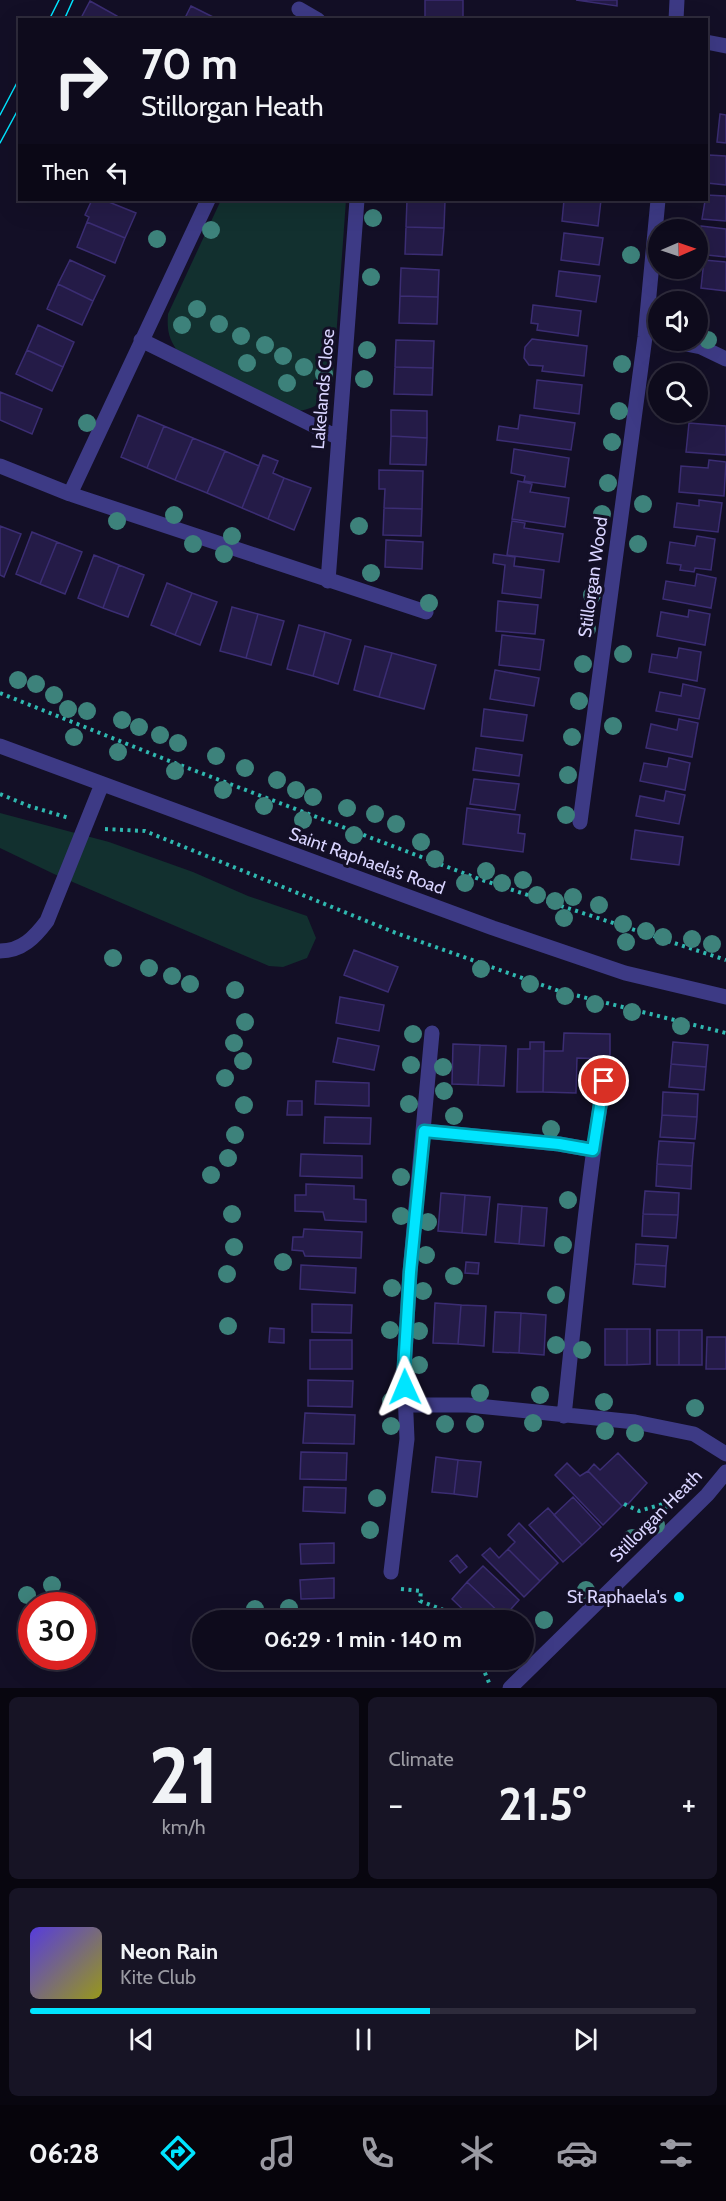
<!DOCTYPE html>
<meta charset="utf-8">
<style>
body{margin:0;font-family:Cabin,sans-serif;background:#171425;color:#f1f3f6;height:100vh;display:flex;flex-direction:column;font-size:22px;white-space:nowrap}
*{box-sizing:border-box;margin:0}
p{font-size:20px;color:#9b9ba3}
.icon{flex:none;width:33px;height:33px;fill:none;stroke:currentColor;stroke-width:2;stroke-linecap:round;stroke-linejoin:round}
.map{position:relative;height:1688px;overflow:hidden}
.side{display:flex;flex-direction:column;gap:9px;padding:9px;background:#08060f;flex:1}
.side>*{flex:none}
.banner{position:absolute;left:18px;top:18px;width:690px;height:183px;border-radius:0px;box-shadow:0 6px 24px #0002,0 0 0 2px #2e2b3b;background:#0e0b1c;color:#f1f3f6;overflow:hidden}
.needle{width:39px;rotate:88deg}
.tools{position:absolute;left:648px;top:219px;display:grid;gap:12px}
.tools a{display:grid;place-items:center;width:60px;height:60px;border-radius:50%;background:#0e0b1c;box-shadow:0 6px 24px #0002,0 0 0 2px #2e2b3b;font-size:30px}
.speed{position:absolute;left:18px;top:1592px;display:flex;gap:12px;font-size:30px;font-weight:700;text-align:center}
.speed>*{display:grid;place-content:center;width:78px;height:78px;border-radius:50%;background:#0e0b1c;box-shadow:0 6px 24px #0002,0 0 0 2px #2e2b3b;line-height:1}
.speed .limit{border:9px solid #d22;background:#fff;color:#111}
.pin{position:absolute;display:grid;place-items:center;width:51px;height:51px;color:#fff;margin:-26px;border:3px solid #fff;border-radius:50%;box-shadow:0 2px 6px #0007}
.me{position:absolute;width:66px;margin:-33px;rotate:359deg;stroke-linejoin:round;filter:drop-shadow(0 0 4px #0008)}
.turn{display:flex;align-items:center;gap:21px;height:126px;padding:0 24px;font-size:27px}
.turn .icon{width:78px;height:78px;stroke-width:2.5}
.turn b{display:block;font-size:42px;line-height:51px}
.then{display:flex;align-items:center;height:57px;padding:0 24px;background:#0003;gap:12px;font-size:22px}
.big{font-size:45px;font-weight:700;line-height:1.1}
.side .widget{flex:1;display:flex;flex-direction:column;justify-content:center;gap:9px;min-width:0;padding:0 21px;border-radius:9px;background:#171425}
.side .dial{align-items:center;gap:0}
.dial b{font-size:78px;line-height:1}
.song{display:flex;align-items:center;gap:18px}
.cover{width:72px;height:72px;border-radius:9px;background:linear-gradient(135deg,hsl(250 70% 55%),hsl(60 70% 35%))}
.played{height:6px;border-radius:3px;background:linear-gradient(90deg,#00e5ff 60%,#2e2b3b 60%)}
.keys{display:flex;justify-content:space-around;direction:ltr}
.heat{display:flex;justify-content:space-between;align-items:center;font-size:33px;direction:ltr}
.side .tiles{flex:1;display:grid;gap:9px;grid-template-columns:1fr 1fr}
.widget:last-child{grid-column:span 2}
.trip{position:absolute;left:192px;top:1610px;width:342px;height:60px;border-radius:30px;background:#0e0b1c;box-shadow:0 6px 24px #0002,0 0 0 2px #2e2b3b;font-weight:700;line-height:60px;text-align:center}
.dock{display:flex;height:96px;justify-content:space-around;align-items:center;background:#06040b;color:#9b9ba3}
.dock .icon{width:42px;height:42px}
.dock .active{color:#00e5ff}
.dock b{font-size:27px;color:#f1f3f6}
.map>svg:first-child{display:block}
</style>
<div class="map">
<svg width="726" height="1688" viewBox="0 0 726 1688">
<rect width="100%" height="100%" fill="#130f26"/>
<!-- green -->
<path fill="#12302f" d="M221 200H346L333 380C328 400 318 408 298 411L176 349C168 337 167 328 168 314Z
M0 813 109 842 193 872 248 896 307 916 316 938 307 958 283 967 269 966 54 874 0 848Z"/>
<!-- building -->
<path fill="#241b47" stroke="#3b2d73" stroke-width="1.5" d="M425 0H463V18L425 17Z
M576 0H617V6Z
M90 1 117 16 115 20H80Z
M191 6 219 20H184Z
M720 114 726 115V143L717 142Z
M709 155 726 156V185L707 183Z
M706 195 726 196V221L702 219Z
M92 200 97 202 98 200H104L136 213 125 238 87 222 89 217 85 215Z
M407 200 445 201 444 228 406 227Z
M564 200H601L598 226 562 221Z
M87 222 125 238 115 263 77 247Z
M701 226 726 229V257L698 254Z
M406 227 444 228 442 255 405 254Z
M564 233 603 238 599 265 561 260Z
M70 260 105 276 93 301 58 284Z
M704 260 726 262V291L701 288Z
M401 268 439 270 438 297 400 296Z
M559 271 600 276 596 302 556 296Z
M58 284 93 301 82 325 47 309Z
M400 296 438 297 437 324 399 323Z
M533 305 581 311 578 336 537 330 538 324 531 323Z
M38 325 74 342 63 367 27 350Z
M532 339 587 346 584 376 542 371 543 366 529 365 524 358 525 347Z
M396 340 434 341 433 368 395 367Z
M27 350 63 367 52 391 16 374Z
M395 367 433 368 432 395 394 394Z
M537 380 582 385 579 414 534 408Z
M0 392 42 409 32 434 0 420Z
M391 410 427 411V438L391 436Z
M138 415 164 426 147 468 121 457Z
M520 415 575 423 571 450 497 440 499 426 518 429Z
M689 423 726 426V455L686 452Z
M164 426 193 438 175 480 147 468Z
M391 436 427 438 426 465 390 464Z
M193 438 225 451 207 493 175 480Z
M514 449 569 458 565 487 524 481 525 476 511 473Z
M225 451 259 466 242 508 207 493Z
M263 455 278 461 273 473 284 478 268 519 242 508Z
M709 460 726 462 724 496 679 492 681 466 708 468Z
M379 470 423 471 422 509 384 508 385 489H379Z
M284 478 311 488 294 530 268 519Z
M518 481 532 484 530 492 569 498 565 527 512 519Z
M699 500 722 503 718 532 674 527 677 503 699 506Z
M384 508 422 509 421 536 383 535Z
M512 521 525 523 524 528 563 534 559 562 507 555Z
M0 526 21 534 4 577 0 575Z
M32 532 57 542 40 584 16 574Z
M697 536 715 539 711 570 695 568 694 572 680 570 681 565 667 563 670 542 695 546Z
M386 540 423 542 422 569 385 567Z
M57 542 82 552 65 594 40 584Z
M494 554 515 557 514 566 544 570 541 598 502 593 505 565 493 563Z
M94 555 119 565 103 608 78 598Z
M119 565 144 575 128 617 103 608Z
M697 574 716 578 711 608 663 599 666 581 695 586Z
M167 583 192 593 175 635 151 625Z
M192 593 217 602 200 645 175 635Z
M498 601 538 605 535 634 496 631Z
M232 607 258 614 246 658 220 651Z
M689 610 710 614 705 645 657 636 661 612 688 617Z
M258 614 284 621 271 665 246 658Z
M299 625 325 632 313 676 287 669Z
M325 632 351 640 338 684 313 676Z
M502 635 544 640 540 670 499 665Z
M365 646 392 653 379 697 354 690Z
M679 648 701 652 697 681 649 672 652 654 677 658Z
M392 653 436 665 424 709 379 697Z
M495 670 539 678 534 706 490 699Z
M683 684 705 689 699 719 656 711 660 692 681 696Z
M484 709 527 715 523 741 481 736Z
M679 719 698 723 692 757 646 748 651 724 677 730Z
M476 748 522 755 519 776 473 770Z
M669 758 690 763 685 790 640 781 644 763 667 767Z
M474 779 519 784 515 810 470 804Z
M666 791 685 795 679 824 636 816 640 796 664 801Z
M467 808 520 815 518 833 525 834 523 852 463 844Z
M635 830 683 837 679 865 631 859Z
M354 950 398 967 388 992 344 975Z
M340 997 384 1005 379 1031 336 1023Z
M564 1033 610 1034V1059L577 1058 576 1093 543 1092 544 1051H563Z
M338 1038 379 1046 374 1070 333 1062Z
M530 1042H544L543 1092H517L518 1049H530Z
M673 1042 708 1045 706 1067 671 1064Z
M453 1044 480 1045 478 1085 452 1084Z
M480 1045 506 1046 504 1086 478 1085Z
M671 1064 706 1067 704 1090 669 1087Z
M316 1081 369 1083V1106L315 1104Z
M663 1092 698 1094 697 1117 662 1115Z
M288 1101H302V1115H287Z
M662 1115 697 1117 695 1139 660 1137Z
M325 1117 371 1118 370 1144 324 1143Z
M659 1141 694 1143 692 1166 657 1164Z
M301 1154 362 1156V1178L300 1176Z
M657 1164 692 1166 691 1189 656 1186Z
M306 1184 354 1186V1199L366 1200V1222L325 1220 323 1212 295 1211V1195H306Z
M645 1191 679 1193 678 1215 643 1214Z
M441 1193 465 1195 462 1233 438 1231Z
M465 1195 490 1197 486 1235 462 1233Z
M498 1204 522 1206 519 1244 495 1242Z
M522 1206 547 1208 544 1246 519 1244Z
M643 1214 678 1215 676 1238 642 1236Z
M304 1229 362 1232 361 1258 305 1256 303 1251 292 1250 293 1237H303Z
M636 1244 668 1246 666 1266 635 1264Z
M466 1262 479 1263 478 1274 465 1273Z
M635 1264 666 1266 665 1287 633 1284Z
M301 1265 356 1268 355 1293 300 1289Z
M435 1303 461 1305 458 1344 433 1343Z
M312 1304 352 1305 351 1333 312 1332Z
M461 1305 486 1306 484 1346 458 1344Z
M495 1312 521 1313 519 1353 493 1352Z
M521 1313 546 1315 544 1355 519 1353Z
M270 1328 284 1329V1343L269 1342Z
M605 1329H627V1365H605Z
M627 1329H650V1364L627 1365Z
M657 1330H679V1365H657Z
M679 1330H702V1365H679Z
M707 1337H726V1369H706Z
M310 1340H352V1369H310Z
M308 1380 353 1381 352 1407 308 1406Z
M305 1413 355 1415 354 1444 303 1443Z
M301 1452 347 1453 346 1480 300 1479Z
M618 1453 647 1483 628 1504 626 1503 622 1506 588 1471 594 1464 600 1470Z
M436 1457 458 1460 454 1494 432 1492Z
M458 1460 481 1462 477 1497 454 1494Z
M567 1463 580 1476 588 1471 622 1506 603 1525 555 1475Z
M304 1487 346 1488 345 1513 303 1511Z
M573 1497 601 1527 582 1545 554 1515Z
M548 1508 582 1545 563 1562 529 1525Z
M519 1523 558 1563 540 1581 508 1549 515 1542 508 1535Z
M334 1543V1563L301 1564 300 1544Z
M490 1548 499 1558 508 1549 540 1581 524 1597 482 1555Z
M457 1555 467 1567 460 1573 450 1561Z
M483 1566 519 1600 504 1617 467 1582Z
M334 1578V1598L301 1599 300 1580Z
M467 1582 504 1617 501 1620H474L452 1599Z"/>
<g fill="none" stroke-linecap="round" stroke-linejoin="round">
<!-- path -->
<path stroke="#2fb8b0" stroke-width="4" stroke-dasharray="3 4.5" stroke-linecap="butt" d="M0 693 167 760 479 879 726 960
M0 794 29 806 69 818
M105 829 145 831 396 933 559 991 726 1033
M624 1504 639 1511 663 1504 668 1508
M401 1589 421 1591 420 1601 454 1614 459 1620
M479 1659 490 1685"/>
<!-- minor -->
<path stroke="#3d3a85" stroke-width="15" d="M299 9 318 20
M676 20 677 0
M706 42 726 46
M141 340 339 438
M666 340 701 347 726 359
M0 466 70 494 426 612
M70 494 208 200
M328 581 357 200
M0 746 493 928 625 973 726 997
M580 822 645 337 658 200
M0 951C22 951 35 937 47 921L102 784
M425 1131 559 1144 593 1150
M406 1405H468L635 1422 694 1434 726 1454
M564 1416C576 1304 586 1192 604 1081
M391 1572 407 1439 404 1369 410 1272 432 1033
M510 1688 707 1495 726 1472"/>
<!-- tram -->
<path stroke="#00e5ff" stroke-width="1.5" d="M49 20 59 0
M64 20 73 0
M0 115 20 77
M0 143 20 106"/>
</g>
<!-- trees -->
<g fill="#3d827b">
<circle cx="373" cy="218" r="9"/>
<circle cx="211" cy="230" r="9"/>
<circle cx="157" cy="239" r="9"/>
<circle cx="631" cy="255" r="9"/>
<circle cx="371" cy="277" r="9"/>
<circle cx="197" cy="309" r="9"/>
<circle cx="219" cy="324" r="9"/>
<circle cx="182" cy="325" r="9"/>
<circle cx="241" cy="336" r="9"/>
<circle cx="708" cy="340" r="9"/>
<circle cx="265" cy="345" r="9"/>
<circle cx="367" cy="350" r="9"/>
<circle cx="283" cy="356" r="9"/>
<circle cx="247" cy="363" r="9"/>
<circle cx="622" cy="364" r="9"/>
<circle cx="304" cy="367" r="9"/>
<circle cx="324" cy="374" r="9"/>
<circle cx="364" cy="379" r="9"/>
<circle cx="287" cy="383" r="9"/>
<circle cx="619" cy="411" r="9"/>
<circle cx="87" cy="423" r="9"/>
<circle cx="612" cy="442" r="9"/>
<circle cx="608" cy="483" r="9"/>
<circle cx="643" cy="504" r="9"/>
<circle cx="602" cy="514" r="9"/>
<circle cx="174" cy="515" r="9"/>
<circle cx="117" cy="521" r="9"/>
<circle cx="359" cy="526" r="9"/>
<circle cx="232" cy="536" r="9"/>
<circle cx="193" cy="544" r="9"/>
<circle cx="638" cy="544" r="9"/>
<circle cx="224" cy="554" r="9"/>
<circle cx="371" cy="573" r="9"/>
<circle cx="592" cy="595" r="9"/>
<circle cx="429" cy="603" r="9"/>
<circle cx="587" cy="629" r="9"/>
<circle cx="623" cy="654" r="9"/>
<circle cx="583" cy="664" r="9"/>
<circle cx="18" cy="680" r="9"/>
<circle cx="36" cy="684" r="9"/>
<circle cx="54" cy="695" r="9"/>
<circle cx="579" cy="701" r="9"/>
<circle cx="68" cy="709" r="9"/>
<circle cx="87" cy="711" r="9"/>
<circle cx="122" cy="720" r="9"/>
<circle cx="613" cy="726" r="9"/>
<circle cx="139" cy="727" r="9"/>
<circle cx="160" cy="735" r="9"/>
<circle cx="74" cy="737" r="9"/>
<circle cx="572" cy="737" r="9"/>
<circle cx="178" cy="743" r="9"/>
<circle cx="118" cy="752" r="9"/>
<circle cx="216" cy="756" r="9"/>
<circle cx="245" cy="768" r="9"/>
<circle cx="175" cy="771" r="9"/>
<circle cx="568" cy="775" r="9"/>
<circle cx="277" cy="780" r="9"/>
<circle cx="223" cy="790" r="9"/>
<circle cx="296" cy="790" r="9"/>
<circle cx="313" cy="797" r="9"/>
<circle cx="264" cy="806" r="9"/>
<circle cx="347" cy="808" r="9"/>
<circle cx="375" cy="814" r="9"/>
<circle cx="566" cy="815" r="9"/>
<circle cx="303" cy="820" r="9"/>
<circle cx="396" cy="824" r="9"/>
<circle cx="354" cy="835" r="9"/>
<circle cx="421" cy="842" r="9"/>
<circle cx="435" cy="859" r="9"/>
<circle cx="486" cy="871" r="9"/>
<circle cx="523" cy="880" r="9"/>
<circle cx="465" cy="883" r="9"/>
<circle cx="502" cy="883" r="9"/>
<circle cx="537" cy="895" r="9"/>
<circle cx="573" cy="897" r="9"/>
<circle cx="555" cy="901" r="9"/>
<circle cx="599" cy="905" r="9"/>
<circle cx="564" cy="918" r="9"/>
<circle cx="623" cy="924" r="9"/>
<circle cx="646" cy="931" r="9"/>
<circle cx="663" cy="937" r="9"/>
<circle cx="692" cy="939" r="9"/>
<circle cx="626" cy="942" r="9"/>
<circle cx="712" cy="944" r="9"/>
<circle cx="113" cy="958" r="9"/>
<circle cx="149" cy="968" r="9"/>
<circle cx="481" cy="969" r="9"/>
<circle cx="172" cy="976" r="9"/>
<circle cx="190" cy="984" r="9"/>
<circle cx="530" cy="984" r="9"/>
<circle cx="235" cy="990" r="9"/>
<circle cx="565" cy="996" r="9"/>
<circle cx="595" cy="1004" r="9"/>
<circle cx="632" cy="1012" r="9"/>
<circle cx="245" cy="1022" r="9"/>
<circle cx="681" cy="1026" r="9"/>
<circle cx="413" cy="1034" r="9"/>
<circle cx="234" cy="1043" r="9"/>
<circle cx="243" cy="1061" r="9"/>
<circle cx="411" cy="1065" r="9"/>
<circle cx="443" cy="1067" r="9"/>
<circle cx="225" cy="1078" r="9"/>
<circle cx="588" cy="1083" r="9"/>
<circle cx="444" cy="1091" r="9"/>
<circle cx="409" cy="1104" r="9"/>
<circle cx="244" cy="1105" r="9"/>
<circle cx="454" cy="1116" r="9"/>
<circle cx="551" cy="1129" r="9"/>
<circle cx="235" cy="1135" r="9"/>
<circle cx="228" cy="1158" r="9"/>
<circle cx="211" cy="1175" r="9"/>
<circle cx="401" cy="1177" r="9"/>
<circle cx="568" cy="1200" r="9"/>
<circle cx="232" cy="1214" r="9"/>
<circle cx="401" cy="1216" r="9"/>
<circle cx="428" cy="1222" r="9"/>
<circle cx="563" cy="1245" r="9"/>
<circle cx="234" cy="1247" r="9"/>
<circle cx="426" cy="1255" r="9"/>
<circle cx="283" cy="1262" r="9"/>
<circle cx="227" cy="1274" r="9"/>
<circle cx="454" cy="1276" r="9"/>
<circle cx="392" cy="1288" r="9"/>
<circle cx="423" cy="1291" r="9"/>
<circle cx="556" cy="1295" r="9"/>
<circle cx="228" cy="1326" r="9"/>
<circle cx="390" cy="1330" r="9"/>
<circle cx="419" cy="1331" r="9"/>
<circle cx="556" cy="1345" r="9"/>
<circle cx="582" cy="1350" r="9"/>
<circle cx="419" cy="1365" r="9"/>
<circle cx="480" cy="1393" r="9"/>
<circle cx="540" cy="1395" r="9"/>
<circle cx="391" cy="1401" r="9"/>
<circle cx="604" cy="1402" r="9"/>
<circle cx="695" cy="1408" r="9"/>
<circle cx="533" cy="1423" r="9"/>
<circle cx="445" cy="1424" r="9"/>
<circle cx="475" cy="1424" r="9"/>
<circle cx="391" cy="1426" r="9"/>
<circle cx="605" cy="1431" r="9"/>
<circle cx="635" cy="1433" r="9"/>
<circle cx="377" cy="1498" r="9"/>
<circle cx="656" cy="1525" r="9"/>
<circle cx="370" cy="1530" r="9"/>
<circle cx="632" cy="1538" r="9"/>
<circle cx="52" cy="1585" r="9"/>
<circle cx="586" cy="1590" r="9"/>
<circle cx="27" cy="1595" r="9"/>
<circle cx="289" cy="1608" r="9"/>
<circle cx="255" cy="1609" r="9"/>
<circle cx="544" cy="1620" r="9"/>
</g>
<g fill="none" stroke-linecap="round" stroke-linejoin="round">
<!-- route casing -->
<g stroke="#0095a6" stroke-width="15">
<path id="route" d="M405 1387 404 1369 410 1272 424 1131 559 1144 593 1150 604 1081"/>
</g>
<!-- route -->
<use href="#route" stroke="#00e5ff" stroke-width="10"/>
</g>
<!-- markers -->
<circle fill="#00e5ff" stroke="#130f26" stroke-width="2" cx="679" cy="1597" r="6"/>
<g text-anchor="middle" stroke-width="6" stroke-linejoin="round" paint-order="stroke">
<!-- street labels -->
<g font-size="18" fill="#d9d4ff" stroke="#130f26">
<text transform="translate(323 389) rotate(-85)" y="6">Lakelands Close</text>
<text transform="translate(593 577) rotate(-82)" y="6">Stillorgan Wood</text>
<text transform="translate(367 861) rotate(20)" y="6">Saint Raphaela’s Road</text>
<text transform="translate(656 1516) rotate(-45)" y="6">Stillorgan Heath</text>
</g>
<!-- poi labels -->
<g font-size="18" fill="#d9d4ff" stroke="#130f26" text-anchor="end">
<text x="667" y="1603">St Raphaela's</text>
</g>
</g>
</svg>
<div class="tools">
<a><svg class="needle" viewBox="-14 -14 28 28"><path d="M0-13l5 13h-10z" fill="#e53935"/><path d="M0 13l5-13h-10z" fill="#9b9ba3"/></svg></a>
<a><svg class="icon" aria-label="sound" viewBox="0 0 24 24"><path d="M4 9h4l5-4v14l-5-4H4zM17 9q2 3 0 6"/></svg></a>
<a><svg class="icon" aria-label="search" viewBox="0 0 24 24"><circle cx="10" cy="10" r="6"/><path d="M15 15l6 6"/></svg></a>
</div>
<div class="speed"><div class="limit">30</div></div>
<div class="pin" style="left:604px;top:1081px;background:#d93025"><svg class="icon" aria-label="arrive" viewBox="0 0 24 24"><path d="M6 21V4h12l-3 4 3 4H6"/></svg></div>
<svg class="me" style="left:405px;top:1387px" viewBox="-20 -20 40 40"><path d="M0-17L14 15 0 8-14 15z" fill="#00e5ff" stroke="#fff" stroke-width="4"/></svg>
<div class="trip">06:29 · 1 min · 140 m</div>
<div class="banner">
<div class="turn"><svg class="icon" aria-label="right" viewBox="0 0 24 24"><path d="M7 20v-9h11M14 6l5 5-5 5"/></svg><div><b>70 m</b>Stillorgan Heath</div></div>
<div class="then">Then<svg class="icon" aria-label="left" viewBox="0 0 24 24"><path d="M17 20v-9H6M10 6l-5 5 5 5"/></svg></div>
</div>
</div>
<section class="side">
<div class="tiles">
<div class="widget dial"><b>21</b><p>km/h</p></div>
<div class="widget"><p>Climate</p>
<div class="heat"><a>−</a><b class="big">21.5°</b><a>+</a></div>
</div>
<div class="widget">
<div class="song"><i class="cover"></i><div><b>Neon Rain</b><p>Kite Club</p></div></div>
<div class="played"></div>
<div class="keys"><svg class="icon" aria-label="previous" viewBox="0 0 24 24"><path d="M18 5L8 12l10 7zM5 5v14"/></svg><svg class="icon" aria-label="pause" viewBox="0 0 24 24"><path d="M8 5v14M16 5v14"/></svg><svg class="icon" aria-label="next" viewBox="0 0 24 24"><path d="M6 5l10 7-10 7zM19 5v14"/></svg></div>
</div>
</div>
</section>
<nav class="dock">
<b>06:28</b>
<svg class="icon active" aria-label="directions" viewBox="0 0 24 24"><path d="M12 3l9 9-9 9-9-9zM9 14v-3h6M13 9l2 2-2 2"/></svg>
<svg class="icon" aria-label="music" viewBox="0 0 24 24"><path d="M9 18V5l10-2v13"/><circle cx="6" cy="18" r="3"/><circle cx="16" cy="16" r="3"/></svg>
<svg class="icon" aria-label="phone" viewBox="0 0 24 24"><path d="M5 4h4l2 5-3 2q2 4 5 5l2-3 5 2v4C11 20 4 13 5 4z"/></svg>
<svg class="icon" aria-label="climate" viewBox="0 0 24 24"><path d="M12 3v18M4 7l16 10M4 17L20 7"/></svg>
<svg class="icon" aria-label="car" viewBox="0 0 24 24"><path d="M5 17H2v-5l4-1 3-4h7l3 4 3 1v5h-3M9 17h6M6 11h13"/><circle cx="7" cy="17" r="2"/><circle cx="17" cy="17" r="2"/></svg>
<svg class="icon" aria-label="filters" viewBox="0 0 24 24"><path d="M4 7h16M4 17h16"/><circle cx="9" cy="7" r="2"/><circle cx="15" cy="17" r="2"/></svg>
</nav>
